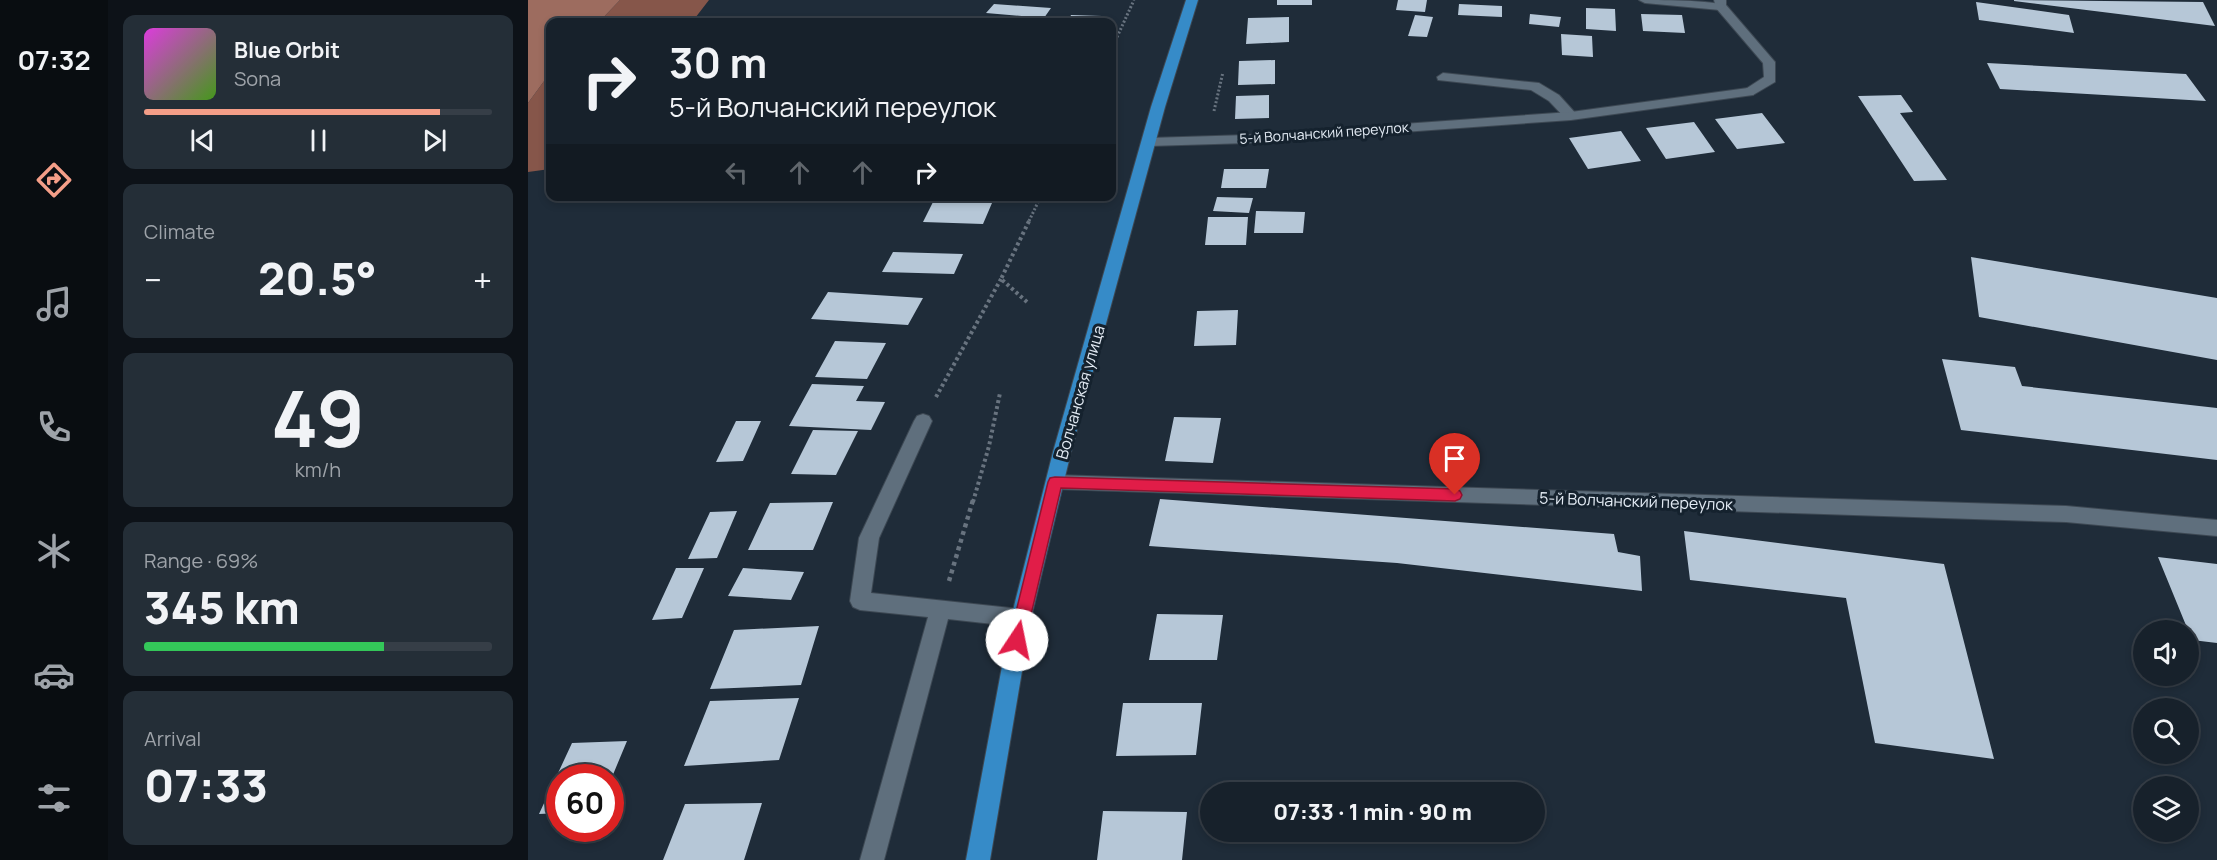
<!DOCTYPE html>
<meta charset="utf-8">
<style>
body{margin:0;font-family:Manrope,sans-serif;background:#242e37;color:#f1f3f6;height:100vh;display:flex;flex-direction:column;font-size:22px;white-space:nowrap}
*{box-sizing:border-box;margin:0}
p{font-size:20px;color:#9ea3a9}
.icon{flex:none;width:33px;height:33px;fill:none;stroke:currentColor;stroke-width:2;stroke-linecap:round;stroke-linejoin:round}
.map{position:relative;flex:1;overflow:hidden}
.panel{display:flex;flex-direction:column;gap:15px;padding:15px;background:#0d1218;width:420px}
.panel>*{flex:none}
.banner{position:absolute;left:18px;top:18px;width:570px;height:183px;border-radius:12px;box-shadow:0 3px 9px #0003,0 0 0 2px #363e47;background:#17212b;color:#f1f3f6;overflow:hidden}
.buttons{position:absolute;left:1605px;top:620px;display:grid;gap:12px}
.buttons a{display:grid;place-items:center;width:66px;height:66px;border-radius:50%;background:#17212b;box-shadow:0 3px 9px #0003,0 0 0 2px #363e47;font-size:30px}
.speed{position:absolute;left:18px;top:764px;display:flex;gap:12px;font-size:30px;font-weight:700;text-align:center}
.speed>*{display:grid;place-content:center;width:78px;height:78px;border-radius:50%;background:#17212b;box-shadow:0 3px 9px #0003,0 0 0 2px #363e47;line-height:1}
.speed .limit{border:9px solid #d22;background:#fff;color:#111}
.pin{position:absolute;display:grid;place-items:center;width:51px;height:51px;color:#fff;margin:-62px -26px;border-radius:50% 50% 50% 0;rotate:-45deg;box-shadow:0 0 6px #0007}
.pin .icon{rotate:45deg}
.me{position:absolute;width:66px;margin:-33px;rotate:11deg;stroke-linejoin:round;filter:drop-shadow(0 0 4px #0008)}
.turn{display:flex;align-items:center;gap:21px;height:126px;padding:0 24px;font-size:27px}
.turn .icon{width:78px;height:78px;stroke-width:2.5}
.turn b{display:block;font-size:42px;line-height:51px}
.lanes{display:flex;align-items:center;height:57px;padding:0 24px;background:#0003;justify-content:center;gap:30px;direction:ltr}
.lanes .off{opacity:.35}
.big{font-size:45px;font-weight:800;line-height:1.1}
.panel .card{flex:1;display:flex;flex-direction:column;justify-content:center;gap:9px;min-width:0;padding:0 21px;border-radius:12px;background:#242e37}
.panel .dial{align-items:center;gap:0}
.dial b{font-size:78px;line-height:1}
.song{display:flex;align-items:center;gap:18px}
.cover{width:72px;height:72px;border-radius:9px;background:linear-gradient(135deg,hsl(300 70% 55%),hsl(100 70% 35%))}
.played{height:6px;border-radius:3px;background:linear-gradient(90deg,#f49e88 85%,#363e47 85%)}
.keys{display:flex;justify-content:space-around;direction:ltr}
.heat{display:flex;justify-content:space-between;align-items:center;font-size:33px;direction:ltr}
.charge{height:9px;border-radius:4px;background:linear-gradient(90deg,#34c759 69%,#363e47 0)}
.trip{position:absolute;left:672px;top:782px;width:345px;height:60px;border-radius:30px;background:#17212b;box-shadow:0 3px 9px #0003,0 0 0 2px #363e47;font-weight:800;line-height:60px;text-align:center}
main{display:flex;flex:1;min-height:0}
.dock{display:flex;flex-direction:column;width:108px;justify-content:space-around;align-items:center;background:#090d11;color:#9ea3a9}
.dock .icon{width:42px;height:42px}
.dock .active{color:#f49e88}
.dock b{font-size:27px;color:#f1f3f6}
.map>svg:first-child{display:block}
</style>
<main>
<nav class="dock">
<b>07:32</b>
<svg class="icon active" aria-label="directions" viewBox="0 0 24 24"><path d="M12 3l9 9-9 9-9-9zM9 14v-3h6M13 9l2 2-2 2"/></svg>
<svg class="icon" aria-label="music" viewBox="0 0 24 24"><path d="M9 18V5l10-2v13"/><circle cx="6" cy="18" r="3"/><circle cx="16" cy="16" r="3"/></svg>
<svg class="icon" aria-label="phone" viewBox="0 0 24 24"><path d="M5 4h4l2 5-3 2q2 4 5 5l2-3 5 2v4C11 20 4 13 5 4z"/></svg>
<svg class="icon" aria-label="climate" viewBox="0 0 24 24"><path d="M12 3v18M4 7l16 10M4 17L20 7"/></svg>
<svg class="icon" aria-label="car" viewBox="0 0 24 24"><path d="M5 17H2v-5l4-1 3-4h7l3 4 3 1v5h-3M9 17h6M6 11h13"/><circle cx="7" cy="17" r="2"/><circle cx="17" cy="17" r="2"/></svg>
<svg class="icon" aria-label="filters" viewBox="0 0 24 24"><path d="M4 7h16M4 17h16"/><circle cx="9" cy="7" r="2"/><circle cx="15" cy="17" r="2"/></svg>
</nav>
<section class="panel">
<div class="card">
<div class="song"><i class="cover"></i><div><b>Blue Orbit</b><p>Sona</p></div></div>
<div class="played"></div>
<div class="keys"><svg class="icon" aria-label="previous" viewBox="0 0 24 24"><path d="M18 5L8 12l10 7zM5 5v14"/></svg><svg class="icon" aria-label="pause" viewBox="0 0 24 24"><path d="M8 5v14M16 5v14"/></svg><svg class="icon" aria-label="next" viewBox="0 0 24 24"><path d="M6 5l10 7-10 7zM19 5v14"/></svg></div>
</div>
<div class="card"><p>Climate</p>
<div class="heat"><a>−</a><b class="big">20.5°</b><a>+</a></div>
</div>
<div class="card dial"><b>49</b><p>km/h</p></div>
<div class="card"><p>Range · 69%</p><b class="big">345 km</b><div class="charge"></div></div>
<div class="card"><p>Arrival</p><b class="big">07:33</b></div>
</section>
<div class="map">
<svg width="1689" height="860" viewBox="0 0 1689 860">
<rect width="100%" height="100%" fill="#1f2c39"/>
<!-- forest -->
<path fill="#86564a" d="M92 0H181L164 22H71Z
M22 73V169L0 172V103Z"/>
<!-- water -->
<path fill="#9d6c5f" d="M0 0H92L71 22H22V73L0 103Z"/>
<!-- building -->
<path fill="#b6c7d7" d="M749 0H784V5H749Z
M870 0H899L897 12 868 10Z
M1486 0 1675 2 1687 26 1486 1Z
M1448 2 1541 15 1546 33 1451 20Z
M466 4 523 8 516 18 458 13Z
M931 4 974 6V17L930 15Z
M1058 8 1087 9 1088 31 1058 29Z
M1002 14 1033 17 1031 27 1001 24Z
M1113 14 1154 15 1157 33 1115 31Z
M543 15 574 16 571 22H540Z
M887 15 905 17 899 37 880 36Z
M761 17V42L718 44 720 18Z
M1033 34 1064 36 1065 57 1034 55Z
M747 60V84L710 85 711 61Z
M1459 63 1658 74 1678 101 1472 89Z
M741 95V118L707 119 708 96Z
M1373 95 1385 112 1372 113 1419 180 1386 181 1330 96Z
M1234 113 1257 143 1209 149 1187 119Z
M1166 122 1187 152 1138 159 1118 128Z
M1093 131 1113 161 1060 169 1041 138Z
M696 169H741L738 188H693Z
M408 196H467L455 224 395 222Z
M689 197 725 198 721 213 685 211Z
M728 211 777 212 775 233H726Z
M680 217H720L718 245H677Z
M365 252 435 254 426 274 354 272Z
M1443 257 1689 298V360L1451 317Z
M300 292 395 298 380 325 283 319Z
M710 310 708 345 666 346 669 311Z
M307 341 358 343 339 379 287 377Z
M1414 359 1487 367 1494 386 1689 408V460L1433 430Z
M284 384 336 386 328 401 357 402 343 430 261 426Z
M646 417 693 418 685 463 637 461Z
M208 421H233L215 461 188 462Z
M285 430 330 431 308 475 263 474Z
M632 499 1086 534 1090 552 1112 556 1114 591 869 563 621 546Z
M305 502 285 550H220L242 503Z
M209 511 189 558 160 559 182 512Z
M1156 531 1416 564 1466 759 1347 743 1318 598 1162 580Z
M1630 557 1689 564V643L1664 640Z
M148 568H176L154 618 124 620Z
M215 568 276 572 263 600 200 596Z
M629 614 695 615 689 660H621Z
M291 626 273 685 182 689 206 630Z
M271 698 251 760 156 766 182 701Z
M595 703H674L668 755 588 756Z
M99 741 84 777H32V813L11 814 44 743Z
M234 803 216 860H135L157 804Z
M575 811 659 812 654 860H569Z"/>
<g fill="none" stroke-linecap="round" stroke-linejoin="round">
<!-- lane casing -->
<g stroke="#3d4853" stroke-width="2">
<path id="lane" d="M1186 0H1198V5L1247 62V82L1225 95H1215L1213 92 1236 77 1235 63 1188 8Z
M915 73 1011 83 1031 95 1050 116 1048 119H1038L1021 101 1003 90 910 80 909 77Z
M395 414 401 416 404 421 351 538 343 593 493 609 500 612 503 618 500 624 493 627 420 619 356 860H332L400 617 332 610 325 607 322 601 331 538 386 421 389 416Z"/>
</g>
<!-- street casing -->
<g stroke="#3d4853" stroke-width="2">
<path id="street" d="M1111 0C1128 0 1187 0 1198 6L1192 10 1117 3Z
M1220 88 1225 89 1227 92 1225 95 1043 120 720 143 621 146 614 142 621 138 720 135 1043 112Z
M527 475 1538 506 1689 520V536L1538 522 527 489 520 487 518 482 520 477Z"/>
</g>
<!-- primary casing -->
<g stroke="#3d4853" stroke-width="2">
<path id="primary" d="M658 0H670L637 107 543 452 503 618 462 860H438L483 618 525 452 623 107Z"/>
</g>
<!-- path-far2 -->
<path stroke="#68737f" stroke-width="3" stroke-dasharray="2 2" stroke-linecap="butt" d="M584 48 606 0
M686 111 695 72
M501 221 513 196"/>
<!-- path-far1 -->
<path stroke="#68737f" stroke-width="4" stroke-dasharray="3 3" stroke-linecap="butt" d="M499 302 473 279 502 219
M408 397 473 279
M445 502 461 446 472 393"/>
<!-- path -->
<path stroke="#68737f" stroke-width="4.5" stroke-dasharray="4 4" stroke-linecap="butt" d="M421 581 445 500"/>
<!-- lane -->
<use href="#lane" fill="#5f6f7d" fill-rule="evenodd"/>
<!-- street -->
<use href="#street" fill="#5f6f7d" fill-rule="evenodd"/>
<!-- primary -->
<use href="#primary" fill="#368bc8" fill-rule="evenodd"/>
</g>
<!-- route -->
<path fill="#e11d48" stroke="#92132f" stroke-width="1.5" d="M527 477 927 489 932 491 934 495 932 499 927 501 533 488 497 640 495 645 489 647 483 645 481 640 520 482 522 478Z"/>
<g text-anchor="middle" stroke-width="6" stroke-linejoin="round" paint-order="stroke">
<!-- far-street labels -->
<g font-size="14" fill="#e3ebf4" stroke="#15222e">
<text transform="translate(796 133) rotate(-4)" y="5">5-й Волчанский переулок</text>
</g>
<!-- street labels -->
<g font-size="16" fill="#e3ebf4" stroke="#15222e">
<text transform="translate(552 392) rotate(-74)" y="6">Волчанская улица</text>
<text transform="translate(1108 501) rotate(2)" y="6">5-й Волчанский переулок</text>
</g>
</g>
</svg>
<div class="buttons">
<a><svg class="icon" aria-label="sound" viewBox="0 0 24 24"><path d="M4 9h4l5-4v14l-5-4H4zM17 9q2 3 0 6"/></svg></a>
<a><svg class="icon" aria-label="search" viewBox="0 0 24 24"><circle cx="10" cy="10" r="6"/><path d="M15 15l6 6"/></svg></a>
<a><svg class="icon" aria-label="layers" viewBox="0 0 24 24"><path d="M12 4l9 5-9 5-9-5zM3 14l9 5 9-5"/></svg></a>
</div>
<div class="speed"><div class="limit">60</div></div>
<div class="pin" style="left:927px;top:495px;background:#d93025"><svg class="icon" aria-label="arrive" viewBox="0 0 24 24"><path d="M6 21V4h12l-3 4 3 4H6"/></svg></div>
<svg class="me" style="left:489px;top:640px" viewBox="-20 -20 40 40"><circle r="19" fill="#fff"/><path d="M0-13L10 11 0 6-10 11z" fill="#e11d48"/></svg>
<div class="trip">07:33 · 1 min · 90 m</div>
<div class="banner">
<div class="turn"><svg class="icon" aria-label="right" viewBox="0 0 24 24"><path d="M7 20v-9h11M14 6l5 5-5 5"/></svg><div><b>30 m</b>5-й Волчанский переулок</div></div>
<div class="lanes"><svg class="icon off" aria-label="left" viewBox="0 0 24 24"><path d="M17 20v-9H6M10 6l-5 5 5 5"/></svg><svg class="icon off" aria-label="ahead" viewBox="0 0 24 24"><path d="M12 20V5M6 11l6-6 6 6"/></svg><svg class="icon off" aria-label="ahead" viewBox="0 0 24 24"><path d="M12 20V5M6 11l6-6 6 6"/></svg><svg class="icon" aria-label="right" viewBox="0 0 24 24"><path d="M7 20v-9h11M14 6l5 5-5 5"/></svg></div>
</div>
</div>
</main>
